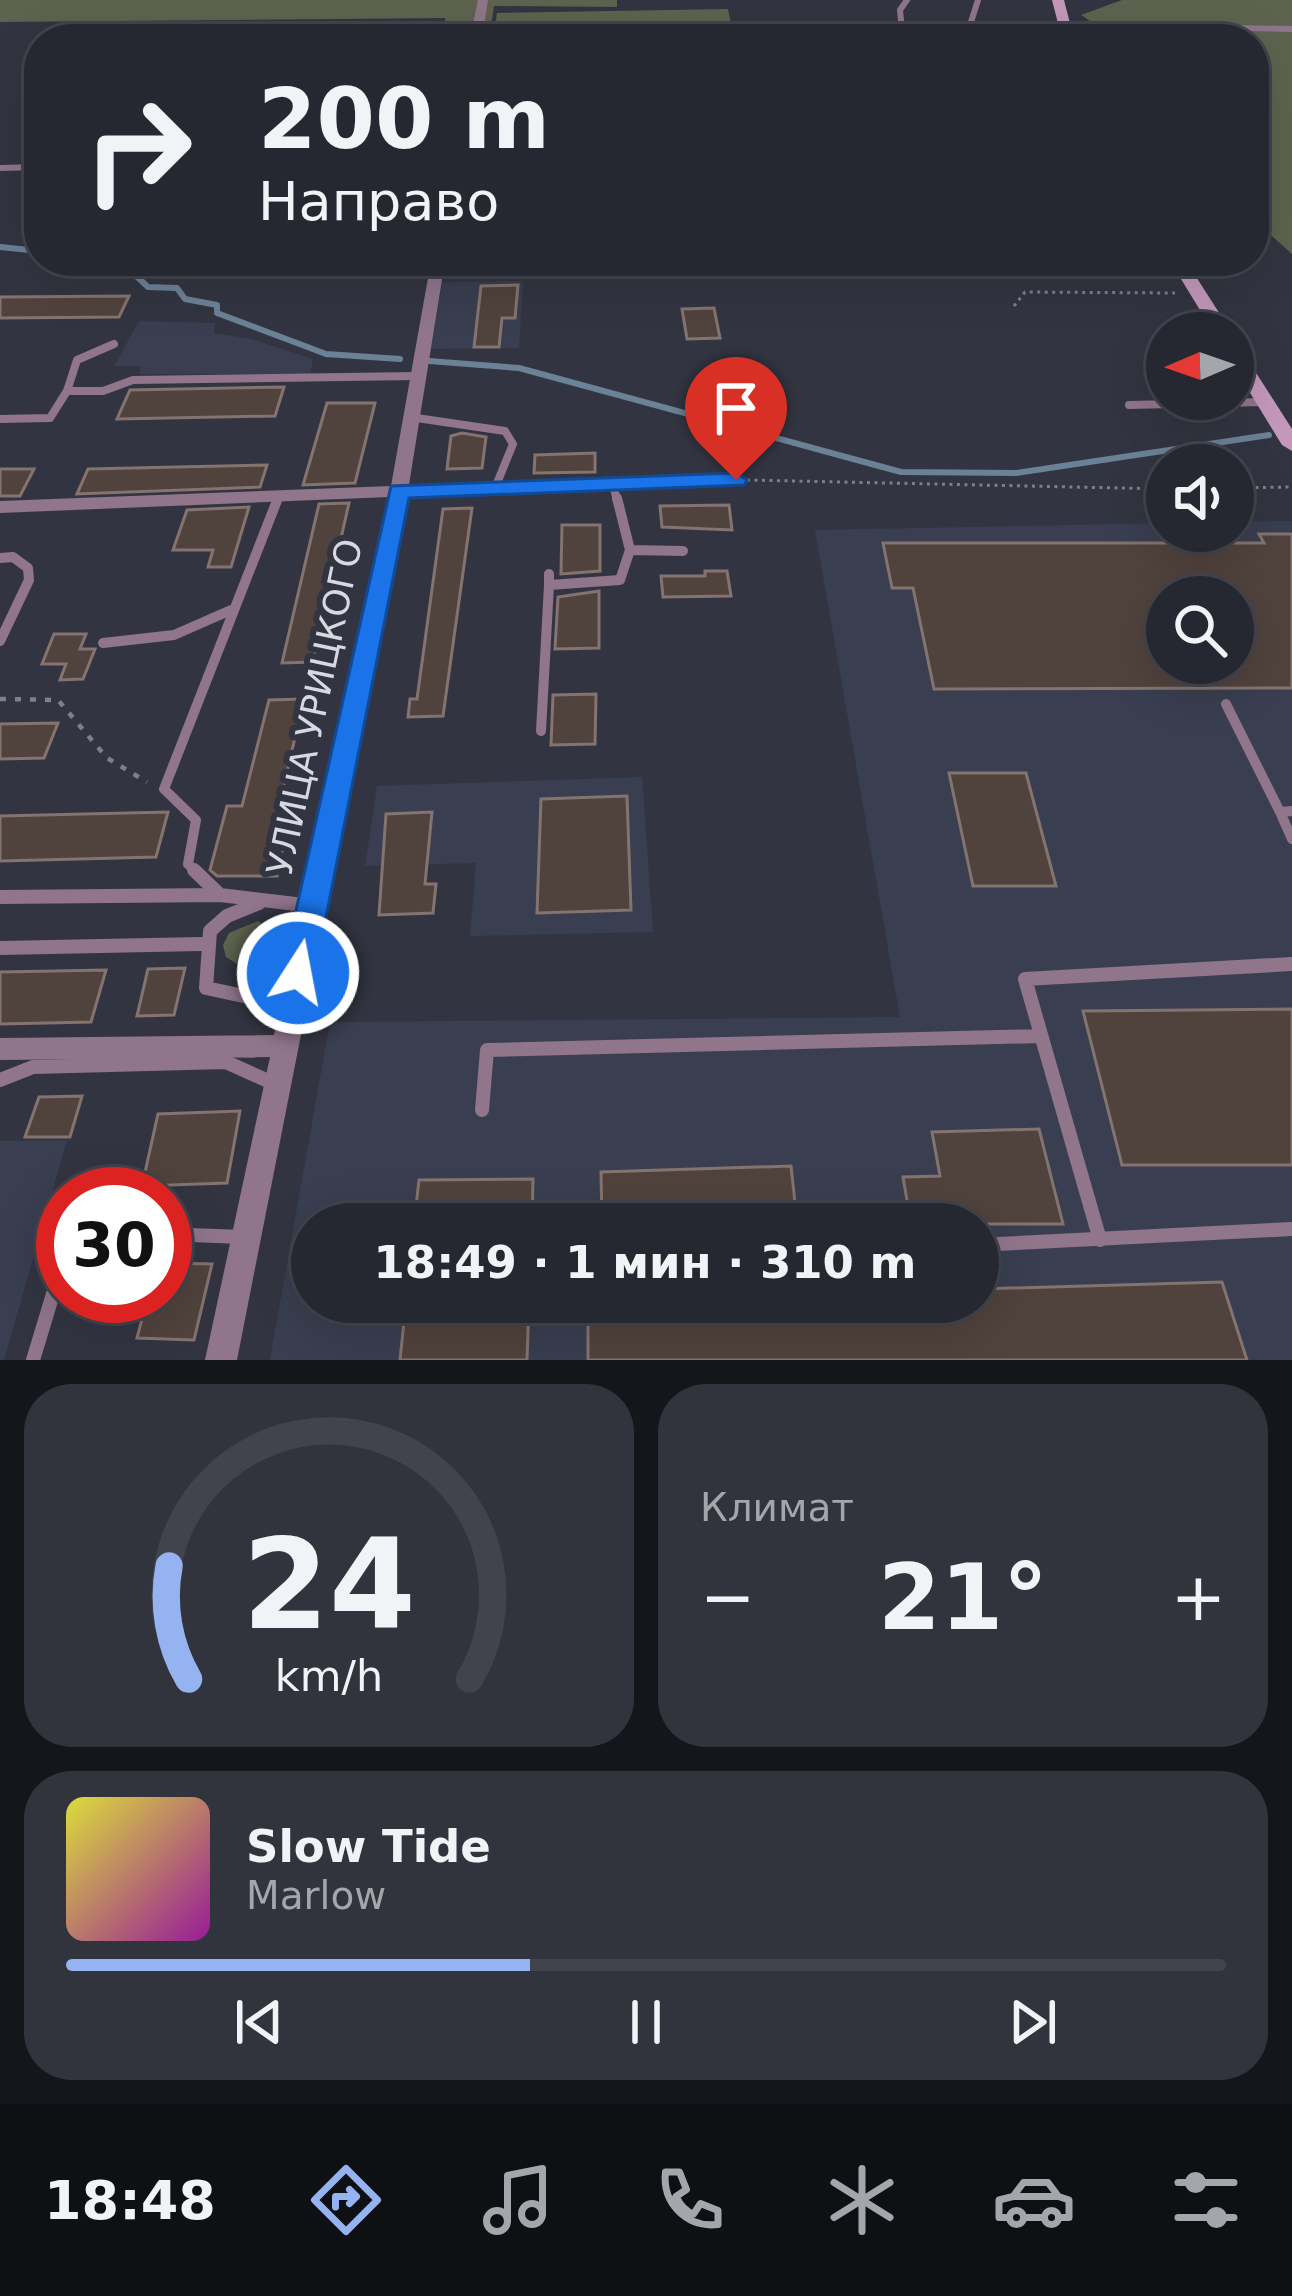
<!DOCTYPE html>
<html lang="ru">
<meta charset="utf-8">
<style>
body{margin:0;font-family:"DejaVu Sans",sans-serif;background:#32343d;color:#f1f3f6;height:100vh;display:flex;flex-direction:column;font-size:45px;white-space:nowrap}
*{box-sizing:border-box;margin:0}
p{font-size:39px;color:#a4a6ab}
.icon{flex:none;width:66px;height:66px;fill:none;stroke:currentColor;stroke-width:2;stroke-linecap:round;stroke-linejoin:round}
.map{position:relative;height:1360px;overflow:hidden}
.panel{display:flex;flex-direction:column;gap:24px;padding:24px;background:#15161b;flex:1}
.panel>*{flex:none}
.guide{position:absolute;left:24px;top:24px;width:1245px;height:252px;border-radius:48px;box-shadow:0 12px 48px #0002,0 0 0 3px #42444d;background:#262831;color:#f1f3f6;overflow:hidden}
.needle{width:78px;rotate:268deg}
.fabs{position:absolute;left:1146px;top:312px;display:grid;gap:24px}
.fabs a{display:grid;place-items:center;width:108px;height:108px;border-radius:50%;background:#262831;box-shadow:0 12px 48px #0002,0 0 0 3px #42444d;font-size:60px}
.speed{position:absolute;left:36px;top:1167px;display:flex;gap:24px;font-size:60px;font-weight:700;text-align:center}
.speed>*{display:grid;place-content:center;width:156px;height:156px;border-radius:50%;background:#262831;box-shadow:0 12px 48px #0002,0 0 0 3px #42444d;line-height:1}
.speed .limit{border:18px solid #d22;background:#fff;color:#111}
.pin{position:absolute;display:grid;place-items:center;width:102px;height:102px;color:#fff;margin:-123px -51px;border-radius:50% 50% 50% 0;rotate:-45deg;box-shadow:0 0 12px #0007}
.pin .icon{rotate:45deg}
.me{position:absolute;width:132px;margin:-66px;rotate:11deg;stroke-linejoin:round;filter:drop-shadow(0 0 9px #0008)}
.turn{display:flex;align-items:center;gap:42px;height:252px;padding:0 36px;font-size:54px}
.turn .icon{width:156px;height:156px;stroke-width:2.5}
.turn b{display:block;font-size:84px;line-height:102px}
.big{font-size:90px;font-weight:800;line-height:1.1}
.panel .card{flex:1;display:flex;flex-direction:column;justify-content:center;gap:18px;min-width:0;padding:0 42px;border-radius:48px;background:#32343d}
.panel .dial{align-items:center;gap:0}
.dial svg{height:312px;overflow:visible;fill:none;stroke:#42444d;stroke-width:7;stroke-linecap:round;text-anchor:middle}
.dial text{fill:#f1f3f6;stroke:none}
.song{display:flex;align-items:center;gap:36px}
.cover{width:144px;height:144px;border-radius:18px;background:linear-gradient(135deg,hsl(60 70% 55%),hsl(300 70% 35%))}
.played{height:12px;border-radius:6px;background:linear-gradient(90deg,#95b2f1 40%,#42444d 40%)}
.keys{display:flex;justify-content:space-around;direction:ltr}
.heat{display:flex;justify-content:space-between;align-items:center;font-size:66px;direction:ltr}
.panel .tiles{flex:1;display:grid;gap:24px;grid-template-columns:1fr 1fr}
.card:last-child{grid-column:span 2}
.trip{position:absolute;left:291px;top:1203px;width:708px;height:120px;border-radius:60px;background:#262831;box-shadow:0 12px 48px #0002,0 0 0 3px #42444d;font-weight:800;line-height:120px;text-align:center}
.tabs{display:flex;height:192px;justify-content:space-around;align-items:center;background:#0f1014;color:#a4a6ab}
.tabs .icon{width:84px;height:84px}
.tabs .on{color:#95b2f1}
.tabs b{font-size:54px;color:#f1f3f6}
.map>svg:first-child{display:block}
</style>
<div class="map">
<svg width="1292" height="1360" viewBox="0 0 1292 1360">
<rect width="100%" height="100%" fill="#323541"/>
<!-- built -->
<path fill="#393e50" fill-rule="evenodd" d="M523 281 519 348 431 349 442 282Z
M139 321 215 323 214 333 252 339 313 359 310 374H139L141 366H114Z
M1292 521V1360H270L330 1022 900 1017 815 530 1167 523V531H1233V522ZM1167 597H1233V663H1167ZM312 1224H978V1302H312Z
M642 777 653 932 470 936 476 863 365 866 377 786Z
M67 1140 4 1360H0V1141Z"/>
<!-- green -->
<path fill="#5d634e" d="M0 0H617V7L494 6 489 39H444L445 18 0 22Z
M1122 0H1292V254L1254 220V39H1117L1081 15Z
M728 9 734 39H683L685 30 647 29 640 39H493L497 13Z
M258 921 280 935 269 959 237 964 226 957 223 945 229 933Z"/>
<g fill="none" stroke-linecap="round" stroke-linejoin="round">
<!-- stream -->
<path stroke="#6b8196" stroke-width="6" d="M0 247 39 251
M100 261 133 273 148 287 177 288 185 299 217 305V313L326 354 400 359
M429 361 519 368 901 472 1016 473 1269 435"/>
</g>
<!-- building -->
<path fill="#50423d" stroke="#84736e" stroke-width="3" fill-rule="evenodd" d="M518 285 515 318H502L499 347H474L481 286Z
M129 296 119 317 0 318V297Z
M714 308 720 338 687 339 682 309Z
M284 387 275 416 117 419 130 390Z
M327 403H375L355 483 303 485Z
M462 433 486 437 482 468 447 469 451 436Z
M595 453V472L534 473 535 455Z
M267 465 260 487 77 494 88 469Z
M0 469H34L20 496H0Z
M349 503 313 662 282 663 319 504Z
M729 505 732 530 662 527 660 506Z
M249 507 231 567H208L213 550H173L187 510Z
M472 508 443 716 408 717 410 699H417L443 509Z
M562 525H600V571L561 574Z
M1259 534H1292V688L934 689 913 588H892L883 543H1264ZM1167 597H1233V663H1167Z
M705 571H727L731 596 663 597 661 576H705Z
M599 591V648L555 649 558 597Z
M54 634H86L80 649H95L83 679 60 680 66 664H42Z
M596 694 595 744 551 745 553 695Z
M304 699 279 806H292L277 876H217L210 870 227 806H242L269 700Z
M58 723 44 758 0 759V724Z
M949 773H1026L1056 886H973Z
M627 796 631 910 537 913 541 799Z
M168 812 156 857 0 861V816Z
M432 812 425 884H436L433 913 379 915 386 814Z
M185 968 174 1015 137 1016 148 969Z
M106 970 91 1022 0 1024V972Z
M1292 1009V1165H1122L1083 1011Z
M82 1096 70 1137H25L39 1097Z
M240 1111 227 1183 142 1186 158 1114Z
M1039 1129 1063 1224H911L903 1177 940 1176 932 1132Z
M791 1166 797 1221 602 1224 601 1172Z
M533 1179 532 1224H414L419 1180Z
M165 1263 212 1264 194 1340 137 1338 148 1296H165Z
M1222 1282 1247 1360H588V1302H978V1289Z
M406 1302H529L527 1360H400Z"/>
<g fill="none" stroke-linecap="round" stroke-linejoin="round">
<!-- path-far1 -->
<path stroke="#7d7f89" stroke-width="3" stroke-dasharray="3 4.5" stroke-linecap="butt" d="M1014 306 1025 292 1175 293
M747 480 1167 489
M1233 488 1292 487"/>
<!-- path -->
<path stroke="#7d7f89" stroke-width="4.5" stroke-dasharray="6 9" stroke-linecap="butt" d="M0 699 58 700 107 758 147 782"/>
<!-- lane-far3 -->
<path stroke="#90758b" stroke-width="6" d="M894 39 902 30 900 10 907 0
M975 39 971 22 978 0
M0 168 39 167"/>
<!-- lane-far2 -->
<path stroke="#90758b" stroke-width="8" d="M114 344 77 360 67 391H103L133 380 416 376
M1129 405 1265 402
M410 417 505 431 513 444 495 488
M0 419 50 418 67 391
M613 484 617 501
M399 491 736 480"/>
<!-- lane-far1 -->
<path stroke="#90758b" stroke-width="10" d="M617 498 630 550 683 551
M0 558 13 557 28 568 29 580 0 641
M549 574V585L620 580 630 550
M103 643 174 635 231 610
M1226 704 1280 812
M541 731 549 585
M1292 811 1280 812 1292 839
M198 873 188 864 196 820 164 789 278 498"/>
<!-- lane -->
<path stroke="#90758b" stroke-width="14" d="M194 870 220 895 312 906
M0 897 220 895
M259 903 227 916 210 931 206 988 291 1006
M0 948 201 944
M0 1080 33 1067 226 1062 275 1084
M482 1110 487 1050 1041 1036
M165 1234 242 1237
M1100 1240 1025 979 1292 964
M978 1245 1292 1229
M33 1360 63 1261"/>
<!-- street -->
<path fill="#90758b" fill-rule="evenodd" d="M478 0H488L482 39H470Z
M1064 22 1292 26V32L1060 27 1059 25Z
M431 261H445L408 491 237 1360H205L270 1057 0 1060V1038L274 1035 389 497 0 513V501L391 486Z"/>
<!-- secondary -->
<path fill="#c398bb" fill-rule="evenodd" d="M1052 0H1064L1074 39H1062Z
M1170 261H1186L1232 333H1214Z
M1233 345 1239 346 1292 429V451L1282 445 1233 365Z"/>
</g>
<!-- route -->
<path fill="#1a73e8" stroke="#114b97" stroke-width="3" d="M736 473 747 480 744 485 409 498 315 973 310 982H286L282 973 391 486Z"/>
<g text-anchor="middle" stroke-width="12" stroke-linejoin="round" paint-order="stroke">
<!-- street labels -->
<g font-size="36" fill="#d7d9e1" stroke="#323541">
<text transform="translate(314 707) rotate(-78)" y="13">УЛИЦА УРИЦКОГО</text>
</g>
</g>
</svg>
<div class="fabs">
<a><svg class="needle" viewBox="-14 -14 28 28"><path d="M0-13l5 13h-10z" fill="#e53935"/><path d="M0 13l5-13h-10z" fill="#a4a6ab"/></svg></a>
<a><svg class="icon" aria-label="sound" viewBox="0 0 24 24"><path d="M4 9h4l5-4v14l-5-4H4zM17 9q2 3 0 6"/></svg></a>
<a><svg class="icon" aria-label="search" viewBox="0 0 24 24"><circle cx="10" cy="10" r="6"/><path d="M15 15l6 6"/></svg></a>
</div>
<div class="speed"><div class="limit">30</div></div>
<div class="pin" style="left:736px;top:480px;background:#d93025"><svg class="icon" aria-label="arrive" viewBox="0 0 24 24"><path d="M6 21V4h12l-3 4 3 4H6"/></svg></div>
<svg class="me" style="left:298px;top:973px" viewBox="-20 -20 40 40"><circle r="17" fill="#1a73e8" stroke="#fff" stroke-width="3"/><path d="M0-11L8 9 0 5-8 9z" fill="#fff"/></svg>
<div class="trip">18:49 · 1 мин · 310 m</div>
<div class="guide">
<div class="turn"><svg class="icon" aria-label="right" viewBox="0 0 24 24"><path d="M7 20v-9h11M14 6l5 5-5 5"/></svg><div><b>200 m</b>Направо</div></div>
</div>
</div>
<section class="panel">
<div class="tiles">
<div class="card dial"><svg viewBox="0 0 100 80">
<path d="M14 69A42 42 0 1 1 86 69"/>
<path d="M14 69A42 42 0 0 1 9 40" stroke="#95b2f1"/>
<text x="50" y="56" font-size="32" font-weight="700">24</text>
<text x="50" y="72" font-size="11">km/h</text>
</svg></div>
<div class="card"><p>Климат</p>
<div class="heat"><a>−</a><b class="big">21°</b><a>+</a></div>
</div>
<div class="card">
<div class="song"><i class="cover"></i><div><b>Slow Tide</b><p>Marlow</p></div></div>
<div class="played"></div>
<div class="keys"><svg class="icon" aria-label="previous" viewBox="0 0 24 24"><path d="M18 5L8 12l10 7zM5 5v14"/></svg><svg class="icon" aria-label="pause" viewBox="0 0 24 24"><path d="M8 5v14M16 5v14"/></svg><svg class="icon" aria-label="next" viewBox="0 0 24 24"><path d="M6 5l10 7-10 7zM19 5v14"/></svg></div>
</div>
</div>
</section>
<nav class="tabs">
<b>18:48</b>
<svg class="icon on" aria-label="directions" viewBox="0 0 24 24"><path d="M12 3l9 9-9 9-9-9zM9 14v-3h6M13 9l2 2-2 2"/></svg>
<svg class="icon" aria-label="music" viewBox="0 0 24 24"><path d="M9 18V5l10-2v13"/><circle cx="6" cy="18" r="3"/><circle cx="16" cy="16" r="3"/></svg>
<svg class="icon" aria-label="phone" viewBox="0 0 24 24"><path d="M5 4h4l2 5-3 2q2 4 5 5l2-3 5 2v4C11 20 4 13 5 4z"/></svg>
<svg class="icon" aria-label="climate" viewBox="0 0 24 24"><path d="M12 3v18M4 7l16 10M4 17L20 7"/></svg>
<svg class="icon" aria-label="car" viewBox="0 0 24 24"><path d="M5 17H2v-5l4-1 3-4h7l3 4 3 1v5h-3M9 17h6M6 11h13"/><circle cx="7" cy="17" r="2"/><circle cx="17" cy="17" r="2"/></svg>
<svg class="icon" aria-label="filters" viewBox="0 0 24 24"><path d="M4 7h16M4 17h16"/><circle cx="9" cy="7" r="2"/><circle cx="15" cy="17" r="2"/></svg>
</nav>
